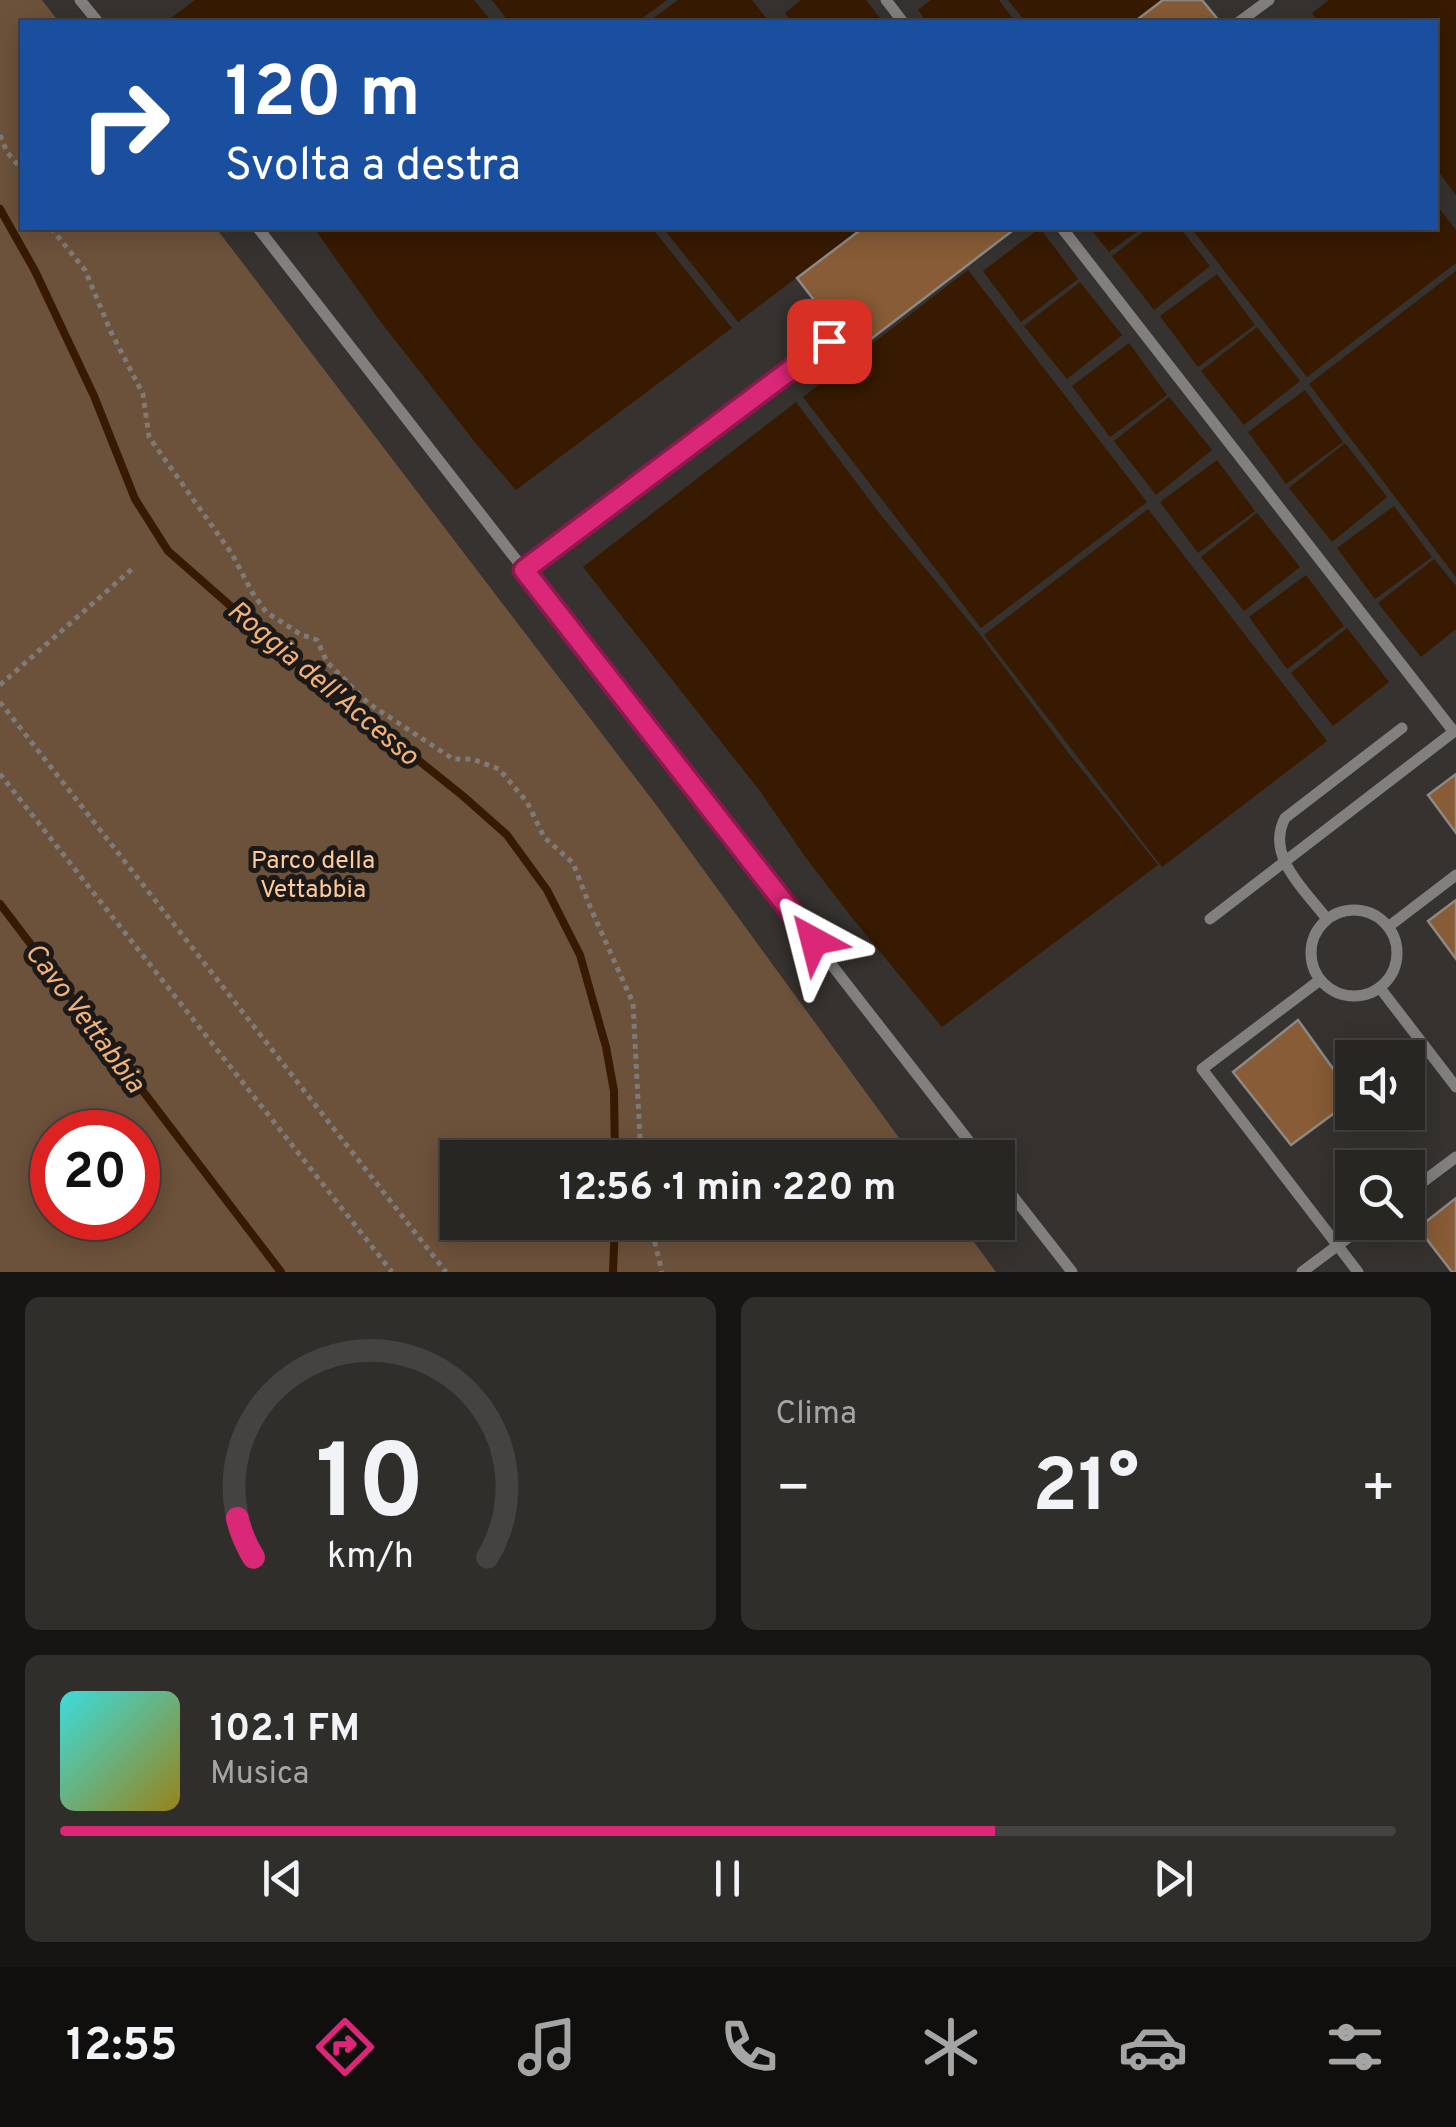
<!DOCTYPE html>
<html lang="it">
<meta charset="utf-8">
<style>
body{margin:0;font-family:Overpass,sans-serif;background:#302e2b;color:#f1f3f6;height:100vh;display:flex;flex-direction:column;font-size:38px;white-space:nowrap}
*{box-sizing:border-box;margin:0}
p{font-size:32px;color:#a5a5a6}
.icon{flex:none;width:55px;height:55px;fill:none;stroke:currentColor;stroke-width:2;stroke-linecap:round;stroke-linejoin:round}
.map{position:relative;height:1272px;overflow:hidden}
.panel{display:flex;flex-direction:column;gap:25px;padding:25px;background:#161513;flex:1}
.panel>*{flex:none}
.guide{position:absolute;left:20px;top:20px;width:1418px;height:210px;border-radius:0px;box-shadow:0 5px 25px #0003,0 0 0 2px #444341;background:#1a4fa0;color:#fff;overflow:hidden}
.fabs{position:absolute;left:1335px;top:1040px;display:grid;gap:20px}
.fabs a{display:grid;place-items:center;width:90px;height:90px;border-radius:0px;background:#282623;box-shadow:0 5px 25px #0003,0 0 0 2px #444341;font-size:50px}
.speed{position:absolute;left:30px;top:1110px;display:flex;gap:20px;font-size:50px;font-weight:700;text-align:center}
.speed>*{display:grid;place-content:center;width:130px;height:130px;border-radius:50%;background:#282623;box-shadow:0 5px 25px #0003,0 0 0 2px #444341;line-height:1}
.speed .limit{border:15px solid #d22;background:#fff;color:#111}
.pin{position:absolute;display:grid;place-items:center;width:85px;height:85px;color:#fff;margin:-42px;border-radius:20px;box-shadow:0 5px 15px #0006}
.me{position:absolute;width:110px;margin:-55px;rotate:322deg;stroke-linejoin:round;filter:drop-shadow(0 0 8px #0008)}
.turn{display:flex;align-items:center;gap:35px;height:210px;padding:0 40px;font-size:45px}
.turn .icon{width:130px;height:130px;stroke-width:2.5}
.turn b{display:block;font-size:70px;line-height:85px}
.big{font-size:75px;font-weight:700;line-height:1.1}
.panel .widget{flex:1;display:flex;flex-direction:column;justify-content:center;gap:15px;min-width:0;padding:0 35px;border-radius:15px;background:#302e2b}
.panel .dial{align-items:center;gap:0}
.dial svg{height:260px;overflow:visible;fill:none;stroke:#444341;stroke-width:7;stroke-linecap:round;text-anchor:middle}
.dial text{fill:#f1f3f6;stroke:none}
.song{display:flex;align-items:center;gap:30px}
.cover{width:120px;height:120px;border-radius:15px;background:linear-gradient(135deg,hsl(180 70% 55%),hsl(50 70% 35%))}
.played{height:10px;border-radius:5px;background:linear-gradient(90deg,#db2777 70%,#444341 70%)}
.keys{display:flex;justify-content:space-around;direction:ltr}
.heat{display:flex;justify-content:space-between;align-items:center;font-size:55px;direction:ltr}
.panel .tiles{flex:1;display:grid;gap:25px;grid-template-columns:1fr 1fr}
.widget:last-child{grid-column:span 2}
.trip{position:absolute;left:440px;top:1140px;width:575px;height:100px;border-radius:0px;background:#282623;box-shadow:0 5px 25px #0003,0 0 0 2px #444341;font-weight:700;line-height:100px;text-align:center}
.menu{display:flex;height:160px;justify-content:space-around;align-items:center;background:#100f0e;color:#a5a5a6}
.menu .icon{width:70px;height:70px}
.menu .active{color:#db2777}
.menu b{font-size:45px;color:#f1f3f6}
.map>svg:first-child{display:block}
</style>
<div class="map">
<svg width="1456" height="1272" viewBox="0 0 1456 1272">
<rect width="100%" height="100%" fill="#36322f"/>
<!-- green -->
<path fill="#6d523b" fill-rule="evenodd" d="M0 0H42L59 22H22V228H216L660 810 913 1157 458 1158V1222L960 1223 996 1272H0ZM138 1132V1218H52V1132Z"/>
<!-- water -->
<path fill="#371a00" d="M195 0H474L492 22H166Z
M492 0H667L637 22H509Z
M678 0H752L769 22H648Z
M801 0H866L883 22H792L785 13Z
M931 0H999L1013 19 1008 22H927L918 10Z
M1008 0H1165L1135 22H1026Z
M1329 0H1456V195L1435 167V22H1319L1312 13Z
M1435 203 1456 230V263L1307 377 1191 228H1435Z
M314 228H652L732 328 516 490 478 446 380 321Z
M663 228H862L738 322Z
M1040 228 1078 279 1021 322 983 271Z
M1090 228H1142L1109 252Z
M1148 228H1180L1210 266 1154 310 1112 256Z
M968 270 1147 502 981 628 803 397Z
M1456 271V577L1309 384Z
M1217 274 1255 325 1198 367 1160 316Z
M1080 282 1122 335 1067 379 1024 326Z
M1257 327 1300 381 1244 425 1201 371Z
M1129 343 1167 395 1110 437 1072 386Z
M1305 390 1343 442 1286 484 1248 432Z
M1169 397 1212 450 1156 495 1114 441Z
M796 402 880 514 978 632 1067 751 1158 865 942 1027 853 919 806 858 760 791 583 567Z
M1345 443 1387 497 1332 542 1289 488Z
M1217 460 1255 511 1198 553 1160 502Z
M1394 506 1432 557 1375 599 1337 548Z
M1148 509 1327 741 1162 867 984 635Z
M1257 513 1300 567 1244 611 1201 557Z
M1434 559 1456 586V629L1421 657 1378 603Z
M1306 575 1344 626 1287 669 1249 617Z
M1347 628 1389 682 1333 726 1291 673Z"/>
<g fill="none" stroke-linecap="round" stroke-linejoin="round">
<!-- stream -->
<path stroke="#371a00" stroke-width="8" d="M0 209 35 271 94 396 135 499 168 551 276 646 463 796 507 835 547 890 580 955 606 1047 614 1091 615 1158
M0 904 281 1272
M613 1272 615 1222"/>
</g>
<!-- building -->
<path fill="#875c36" stroke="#8e8985" stroke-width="2.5" d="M1163 0H1202L1220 22H1134Z
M863 228H1016L854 352 797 278Z
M1456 774V833L1428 795Z
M1456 900V959L1428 921Z
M1298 1020 1352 1095V1100L1291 1145 1233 1072Z
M1456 1198V1272H1452L1418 1228Z"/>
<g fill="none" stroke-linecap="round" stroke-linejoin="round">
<!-- path -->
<path stroke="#7d7a77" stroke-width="5" stroke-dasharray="5 5" stroke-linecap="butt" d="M0 135 7 152 22 170
M51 228 85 270 111 332 143 394 149 437 232 554 252 592 266 612 300 634 317 640 327 662 368 703 453 759H472L499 769 527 802 544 837 573 863 591 909 633 1003 641 1158
M0 685 132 569
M0 702 446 1272
M0 774 392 1272
M650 1222 662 1272"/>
<!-- service -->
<path stroke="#82807e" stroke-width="11" d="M80 0 98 22
M886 0 903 22
M1239 22 1269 0
M258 228 982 1158
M1062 228 1454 732
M524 570 829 341
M1311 953a43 43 0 1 1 86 0a43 43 0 1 1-86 0Z
M1210 919 1456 730
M1327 919C1305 890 1265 856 1285 818L1402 728
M1388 927 1456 875
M1320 980 1202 1069 1358 1272
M1380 988 1456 1087
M998 1177 1072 1272
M1408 1193 1456 1157
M1302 1272 1369 1222"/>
</g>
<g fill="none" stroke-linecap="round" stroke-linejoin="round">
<!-- route casing -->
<g stroke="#8e194d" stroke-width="25">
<path id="route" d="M814 941 524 570 829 341"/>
</g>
<!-- route -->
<use href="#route" stroke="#db2777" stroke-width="18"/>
</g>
<g text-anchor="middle" stroke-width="10" stroke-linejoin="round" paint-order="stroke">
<!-- park labels -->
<g font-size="25" fill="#ffc99a" stroke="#1c1a19">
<text x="313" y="868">Parco della<tspan x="313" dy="29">Vettabbia</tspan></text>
</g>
<!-- water labels -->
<g font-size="28" font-style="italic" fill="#f3b177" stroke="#1c1a19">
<text transform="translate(324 682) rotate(40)" y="10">Roggia dell'Accesso</text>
<text transform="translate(86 1017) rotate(53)" y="10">Cavo Vettabbia</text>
</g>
</g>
</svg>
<div class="fabs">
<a><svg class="icon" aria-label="sound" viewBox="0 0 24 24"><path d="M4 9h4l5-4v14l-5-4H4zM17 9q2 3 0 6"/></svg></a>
<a><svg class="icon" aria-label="search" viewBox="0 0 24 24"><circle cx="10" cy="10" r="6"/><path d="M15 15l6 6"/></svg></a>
</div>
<div class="speed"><div class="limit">20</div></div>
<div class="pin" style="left:829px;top:341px;background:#d93025"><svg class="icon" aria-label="arrive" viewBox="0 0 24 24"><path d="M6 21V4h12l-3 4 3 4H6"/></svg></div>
<svg class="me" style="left:814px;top:941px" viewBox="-20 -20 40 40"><path d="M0-17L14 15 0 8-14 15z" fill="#db2777" stroke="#fff" stroke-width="4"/></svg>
<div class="trip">12:56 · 1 min · 220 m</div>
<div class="guide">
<div class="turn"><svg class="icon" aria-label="right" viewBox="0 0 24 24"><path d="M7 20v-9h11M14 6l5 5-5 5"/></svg><div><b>120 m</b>Svolta a destra</div></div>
</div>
</div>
<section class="panel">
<div class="tiles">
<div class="widget dial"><svg viewBox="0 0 100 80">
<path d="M14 69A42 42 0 1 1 86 69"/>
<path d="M14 69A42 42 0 0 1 9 57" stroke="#db2777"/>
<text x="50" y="56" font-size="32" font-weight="700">10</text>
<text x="50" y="72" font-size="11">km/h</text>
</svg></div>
<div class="widget"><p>Clima</p>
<div class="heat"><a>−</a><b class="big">21°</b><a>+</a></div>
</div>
<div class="widget">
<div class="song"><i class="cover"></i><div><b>102.1 FM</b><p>Musica</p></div></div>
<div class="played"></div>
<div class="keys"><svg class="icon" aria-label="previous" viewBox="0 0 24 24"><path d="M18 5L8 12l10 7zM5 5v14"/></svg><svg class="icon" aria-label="pause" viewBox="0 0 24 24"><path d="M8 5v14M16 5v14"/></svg><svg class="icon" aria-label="next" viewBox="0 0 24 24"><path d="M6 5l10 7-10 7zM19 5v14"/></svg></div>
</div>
</div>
</section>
<nav class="menu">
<b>12:55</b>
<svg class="icon active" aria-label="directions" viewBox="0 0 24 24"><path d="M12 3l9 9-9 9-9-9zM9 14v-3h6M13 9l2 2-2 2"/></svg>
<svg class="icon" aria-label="music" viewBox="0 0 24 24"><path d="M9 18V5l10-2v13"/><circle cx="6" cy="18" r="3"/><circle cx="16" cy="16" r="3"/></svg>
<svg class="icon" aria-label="phone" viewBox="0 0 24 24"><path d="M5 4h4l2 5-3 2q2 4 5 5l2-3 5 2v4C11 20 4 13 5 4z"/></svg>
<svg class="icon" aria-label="climate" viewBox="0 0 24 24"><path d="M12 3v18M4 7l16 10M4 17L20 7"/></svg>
<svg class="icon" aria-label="car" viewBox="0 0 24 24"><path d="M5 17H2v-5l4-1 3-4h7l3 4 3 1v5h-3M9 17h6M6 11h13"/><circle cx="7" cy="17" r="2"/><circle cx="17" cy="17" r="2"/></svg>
<svg class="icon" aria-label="filters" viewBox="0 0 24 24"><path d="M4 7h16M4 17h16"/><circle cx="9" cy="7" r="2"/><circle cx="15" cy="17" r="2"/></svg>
</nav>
